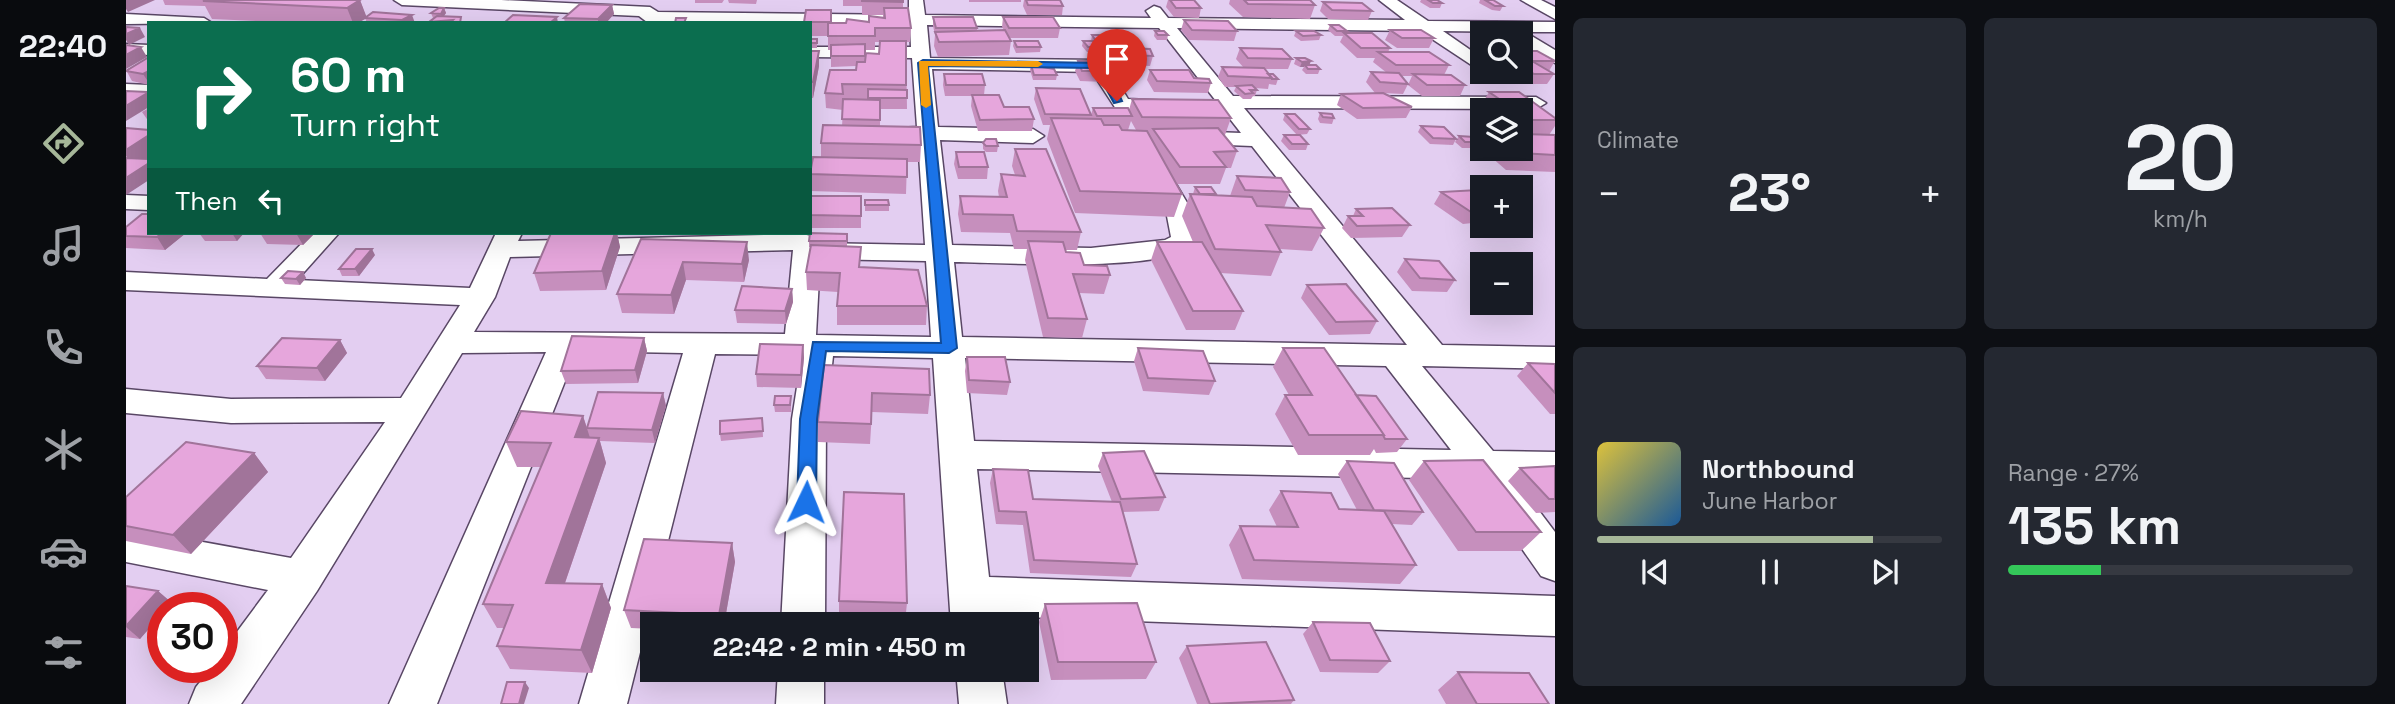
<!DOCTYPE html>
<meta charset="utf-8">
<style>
body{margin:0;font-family:"Space Grotesk",sans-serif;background:#242831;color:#f1f3f6;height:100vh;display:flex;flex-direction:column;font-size:26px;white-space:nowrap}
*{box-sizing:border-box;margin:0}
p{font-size:23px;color:#9ea1a6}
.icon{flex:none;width:38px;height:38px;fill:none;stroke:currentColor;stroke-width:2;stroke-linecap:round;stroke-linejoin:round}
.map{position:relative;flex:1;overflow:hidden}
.details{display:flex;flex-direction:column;gap:18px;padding:18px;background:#0d0f14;width:840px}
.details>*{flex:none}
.guide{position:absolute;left:21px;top:21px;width:665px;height:214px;border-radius:0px;box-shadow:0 7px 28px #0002;background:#0b6e4f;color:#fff;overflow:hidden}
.fabs{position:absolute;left:1344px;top:21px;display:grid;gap:14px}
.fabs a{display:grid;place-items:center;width:63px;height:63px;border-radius:0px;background:#171b24;box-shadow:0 7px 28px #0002;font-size:35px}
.speed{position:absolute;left:21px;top:592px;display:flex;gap:14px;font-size:35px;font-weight:700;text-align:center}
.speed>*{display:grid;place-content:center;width:91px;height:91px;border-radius:50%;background:#171b24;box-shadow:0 7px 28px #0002;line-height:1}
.speed .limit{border:10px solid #d22;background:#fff;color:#111}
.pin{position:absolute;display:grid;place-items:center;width:60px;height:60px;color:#fff;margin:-72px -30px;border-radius:50% 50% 50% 0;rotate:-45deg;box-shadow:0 0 7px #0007}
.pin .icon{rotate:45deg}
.me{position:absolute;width:77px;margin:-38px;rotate:2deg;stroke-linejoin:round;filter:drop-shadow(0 0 5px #0008)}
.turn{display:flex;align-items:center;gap:24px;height:147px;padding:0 28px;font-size:32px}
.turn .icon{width:91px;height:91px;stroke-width:2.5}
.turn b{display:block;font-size:49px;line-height:60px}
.then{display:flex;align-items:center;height:66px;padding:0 28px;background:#0003;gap:14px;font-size:26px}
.big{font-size:52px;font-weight:600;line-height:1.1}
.details .widget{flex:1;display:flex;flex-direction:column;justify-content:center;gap:10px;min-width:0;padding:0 24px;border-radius:10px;background:#242831}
.details .dial{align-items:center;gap:0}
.dial b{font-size:91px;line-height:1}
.song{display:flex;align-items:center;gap:21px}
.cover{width:84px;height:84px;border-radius:10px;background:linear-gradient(135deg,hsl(50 70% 55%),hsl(210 70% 35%))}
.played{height:7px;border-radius:4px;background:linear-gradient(90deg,#a6b799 80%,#363941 80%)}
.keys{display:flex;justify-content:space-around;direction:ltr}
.heat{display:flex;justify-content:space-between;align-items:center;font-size:38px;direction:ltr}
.charge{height:10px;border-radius:5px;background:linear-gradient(90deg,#34c759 27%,#363941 0)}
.details .tiles{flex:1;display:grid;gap:18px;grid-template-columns:repeat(2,1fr)}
.trip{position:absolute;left:514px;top:612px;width:399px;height:70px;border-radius:0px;background:#171b24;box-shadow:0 7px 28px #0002;font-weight:600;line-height:70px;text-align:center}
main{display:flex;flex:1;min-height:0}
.dock{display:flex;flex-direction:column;width:126px;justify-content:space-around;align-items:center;background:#090b0e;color:#9ea1a6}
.dock .icon{width:49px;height:49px}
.dock .current{color:#a6b799}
.dock b{font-size:32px;color:#f1f3f6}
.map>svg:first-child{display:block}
</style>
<main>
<nav class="dock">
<b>22:40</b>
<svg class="icon current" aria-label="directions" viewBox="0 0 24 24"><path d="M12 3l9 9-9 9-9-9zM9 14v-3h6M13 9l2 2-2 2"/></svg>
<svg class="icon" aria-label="music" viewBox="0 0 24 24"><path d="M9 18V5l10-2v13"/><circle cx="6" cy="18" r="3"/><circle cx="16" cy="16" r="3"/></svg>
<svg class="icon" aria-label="phone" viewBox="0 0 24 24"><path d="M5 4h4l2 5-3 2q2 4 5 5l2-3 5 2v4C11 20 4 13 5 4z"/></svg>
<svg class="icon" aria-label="climate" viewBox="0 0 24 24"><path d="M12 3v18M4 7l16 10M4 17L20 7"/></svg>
<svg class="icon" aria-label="car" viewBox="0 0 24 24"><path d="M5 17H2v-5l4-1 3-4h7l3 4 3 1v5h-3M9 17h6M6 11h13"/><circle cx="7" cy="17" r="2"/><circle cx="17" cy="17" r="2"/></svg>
<svg class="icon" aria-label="filters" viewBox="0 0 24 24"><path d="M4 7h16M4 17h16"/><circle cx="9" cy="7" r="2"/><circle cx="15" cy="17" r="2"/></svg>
</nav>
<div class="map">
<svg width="1429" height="704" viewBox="0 0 1429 704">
<rect width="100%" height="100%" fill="#e3cef1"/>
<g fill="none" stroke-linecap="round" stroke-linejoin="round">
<!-- minor casing -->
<g stroke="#594765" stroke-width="3">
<path id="minor" d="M268 0H375L524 7 532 12 783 15V0H797L799 15 1025 18 1020 11 1028 6 1034 8 1042 18 1279 20 1253 0H1271L1302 21 1429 22V32H1399L1429 50V63L1395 44V33H1388L1392 32 1317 31 1356 58V72L1294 31 1051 28 1107 96 1410 97 1420 103 1410 109 1118 108 1316 345 1429 347V369L1296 366 1367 451 1429 452V480L1389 479 1429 532V581L1415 576 1347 479 851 469 863 577 1429 596V636L868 616 869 625H825L807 358 707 356 700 419 699 625H655L666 419 676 355 589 354 501 704H453L557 353 451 351 311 704H263L420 352 336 353 191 591 115 704H63L70 687 86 667H96V652L142 590 0 562V528L165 558 259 422 105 423 0 413V389L105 399 275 398 334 305 0 290V272L141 279 186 233H213L171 280 344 288 370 233H396L392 241 676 234 685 236 690 243 799 245 792 140 774 138 771 133 774 128 791 127 786 58 684 57V47H785L784 25 521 22 513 16 276 5ZM801 25 1033 28 1115 133 1060 131 1052 133 1049 138 1052 143 1126 146 1281 345 836 337 828 262C871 262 1049 275 1072 241L1066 211 1038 164H1022L1018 169 1040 211 1045 237 1039 240 965 248 826 245 814 140 907 143 918 136 907 129 812 127 806 69 966 72 990 109 1045 113 1055 107 1045 101 1002 99 982 66 971 60 804 58ZM667 250 659 334 348 332 369 297 384 257ZM694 259 800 261 805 337 690 335ZM839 358 1260 366 1325 450 848 441Z
M1395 0H1415L1429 7V19Z
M0 14 78 18 86 23 0 24Z
M0 44 23 45V55L0 54Z
M0 84 23 85V97L0 96Z
M0 195 23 196V210L0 209Z
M652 670H698V704H650Z
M830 670H876L881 704H833Z"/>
</g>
<!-- minor -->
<use href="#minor" fill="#fff" fill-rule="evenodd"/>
</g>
<!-- wall -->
<path fill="#c68fbd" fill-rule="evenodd" d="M37 0H234L240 17 247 12 289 23H241L239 18 232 23H169L86 19 79 6 39 5Z
M569 0H598L596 3H569Z
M602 0H631L630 4 603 3Z
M717 0H777V8L785 28 784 42H780L781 109H754V126L795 145 794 162H781L780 194 684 191V171L695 157V143L716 126 717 110 700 108 699 93 730 70V66L705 67V50H702V36H684V23H678L680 10 706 23 743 22 757 18V15H736V6H717ZM749 42H754L753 54 740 53 739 50H749Z
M843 0H895V2H843Z
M898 0H934L937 6 936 15H901L897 6Z
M1042 0H1068L1075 8 1073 18 1048 17 1040 7Z
M1104 0H1184L1189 5 1184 19 1117 17 1103 4Z
M1295 0H1311L1316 3 1314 8H1304L1294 2Z
M1354 0H1367L1377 6 1374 11 1366 10 1353 3Z
M1197 2 1246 11 1242 20 1202 19 1194 11Z
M486 5 488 14 480 23H439L438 18Z
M318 8 320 13 317 17 307 18 305 13Z
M807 17 851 28V31L878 30 876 27 877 17 934 28 932 38H883L885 41 883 55 812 57 808 46 809 35 807 26Z
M1058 20 1111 31 1108 41 1063 40 1055 30Z
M1204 25 1221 31 1220 33 1264 48 1262 52 1323 65 1318 75 1339 85 1334 96H1296L1282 85 1286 76H1275L1282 84 1277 94 1257 93 1286 107 1280 118 1231 119 1211 105 1215 94 1256 93H1249L1240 82 1245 72 1261 73 1247 62 1249 58H1231L1214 42 1217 36H1209L1202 30Z
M1264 30 1308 38 1303 48H1271L1259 40Z
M1029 31 1042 35 1041 40H1031L1028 36Z
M1170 31 1195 35 1193 40 1175 41 1168 36Z
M966 35 982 47 981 52H961L956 46 957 41H965Z
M684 39H691V48H684Z
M888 41 915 47 914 52 890 53 887 46Z
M1001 48 1027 56 1024 66 1007 65 1005 71H981L979 82 954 81 949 71 952 61 978 65 981 55H1000Z
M1114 48 1166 59 1162 69H1138L1142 74 1152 79 1150 85 1143 84 1142 89 1129 88 1131 90 1129 96H1127L1125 99H1117L1108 91 1110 87H1099L1092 77 1096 67 1118 68 1110 59Z
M684 51H693V66L687 98H686V109L684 121Z
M1395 51 1429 61 1423 71 1428 74 1421 84H1402L1382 72H1395Z
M23 57V85L6 81 0 70Z
M1170 58 1194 69 1192 74H1180L1176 70 1178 67H1174L1168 64Z
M905 65 931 75 930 80H907L904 70Z
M1024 70 1068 78 1085 83 1082 93 1028 92 1021 80Z
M818 74 859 85 858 95 878 107 908 119 906 131H852L845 106 846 96H819L817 85Z
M910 88 965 115 964 118 967 108 1003 110 1006 99 1105 118 1099 135H1097L1111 151 1105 168H1100L1094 184H1050L1056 194 1048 217 949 213 921 139 924 125H917L908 99ZM1005 121 1010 130H1002Z
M1363 92 1429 118V126L1423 135H1429V172L1380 170 1357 150V149H1395V110H1356V126L1347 119Z
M23 108V122L16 112Z
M1194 113 1208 118 1206 124 1194 123 1192 119Z
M1159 114 1184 129 1181 134 1171 135 1157 120Z
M1295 126 1330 139 1327 145 1304 144 1292 132Z
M1158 135 1182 144 1180 150H1163L1155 141Z
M1333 136 1355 142 1352 148H1336L1329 142Z
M857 143 872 146 871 152H860L857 149Z
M889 149 955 232 951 250H939L940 252 958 265 984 275 978 294 953 293 961 319 956 338 917 337 899 260 901 249H888L884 233 835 232 832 214 834 196 873 197 872 191 875 174 889 175 886 166Z
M830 152 862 167 861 179H832L828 164Z
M1111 176 1164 192 1158 208 1198 228 1186 251 1154 249 1155 252 1145 276 1094 273 1117 311 1109 330H1060L1025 260 1031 242H1067L1056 216 1064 194H1067L1069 187 1090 194V195L1104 196Z
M1315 192 1356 194V222L1337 224 1308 204Z
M684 196H735V228H684Z
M739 200 763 205V211H739Z
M1230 209 1284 225 1276 237 1225 238 1216 228 1222 216H1227Z
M0 227 60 233 39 250 0 248Z
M73 233H118L111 241H79Z
M134 233H189L177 245 141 244Z
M425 233H491L494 247 480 290 414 291 408 273Z
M721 234V246L734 267 801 306 800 325H711V306L712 292 681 290 680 272 684 247H683V241Z
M515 239 623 260 618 282 560 280 548 314 496 313 491 294Z
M249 255 233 276H216L213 269Z
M1279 259 1329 280 1321 292 1286 291 1271 272Z
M177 272 180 278 174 285 159 284 155 278Z
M1181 285 1251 321 1244 334 1203 335 1175 298Z
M666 289 667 302 660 324 611 323 609 310Z
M518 338 521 351 512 383 440 384 435 371Z
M214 340 221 353 199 381 140 379 131 366Z
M677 345 678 358 675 388 631 387 630 374Z
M1012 348 1089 381 1083 395 1017 391 1008 361Z
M1157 348 1230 395 1281 439 1271 452 1250 453 1248 449 1244 455H1172L1149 414 1159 395H1163L1147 367Z
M841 357 884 382 881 395 841 393 839 371Z
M1402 363 1429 364V414H1424L1391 376Z
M698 365 804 395 802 414 746 412 744 444 692 442V422Z
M537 393 540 406 529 443 474 441 480 463 439 583 476 584 485 608 466 673 384 669 371 646 378 628H371L357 604 415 467H391L380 442 457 416 461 428Z
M665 396V412H649L648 405Z
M636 418 637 437 595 441 594 434Z
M128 453 142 472 65 554 0 541V497Z
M977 453 1039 497 1033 511 996 512 1011 564 1005 577 904 573 897 525 870 524 864 483 867 469 907 499 986 502 972 466Z
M1221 461 1297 512 1286 525 1266 524 1290 565 1274 584 1116 579 1103 545 1114 526 1151 527 1143 510 1155 491 1213 509 1231 510 1212 474Z
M1298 461 1415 532 1395 551H1332L1283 480Z
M1429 466V512L1410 513 1382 481 1394 468Z
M606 543 609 562 598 625H527V629L505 628 498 610Z
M0 586 32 591 46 603 42 607H37L14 639 0 637Z
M713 601 781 603 779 622 713 619Z
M919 604 1030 662 1020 679 925 680 913 622Z
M1187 622 1264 661 1252 673 1194 672 1177 634Z
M1061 646 1168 700 1165 704H1071L1053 658Z
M1332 672 1423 704H1320L1312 690Z"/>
<!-- shaded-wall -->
<path fill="#a1749a" d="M0 0H29L2 12 0 9Z
M234 0 241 18 232 23H227L221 8Z
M486 5 488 14 480 23H472V19Z
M318 8 320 13 316 19 315 14Z
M286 15 289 23H277L276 20Z
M431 17 432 23H424Z
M327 20 328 23 303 22Z
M14 28 19 37 3 45 0 40V34Z
M15 47 21 57 0 69V55Z
M693 51V66L687 98V82Z
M1185 61 1183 66 1179 65 1178 67H1174L1176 62Z
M23 71 22 74 23 83 17 74Z
M23 92V107L0 121V106Z
M685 93 686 109 684 121V101Z
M23 135V159L9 169 0 156V150Z
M23 163V180L0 195V178Z
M36 233H60L39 250 31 237Z
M106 233H118L111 241Z
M170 233H189L177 245Z
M489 233H491L494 247 480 290 476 271Z
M621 242 623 260 618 282 616 264Z
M246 249 249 255 233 276 229 269Z
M557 262 560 280 548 314 545 295Z
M177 272 180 278 174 285 170 279Z
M666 289 667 302 660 324 659 311Z
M518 338 521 351 512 383 509 370Z
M214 340 221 353 199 381 191 368Z
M677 345 678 358 675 388V375Z
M537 393 540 406 529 443 526 430Z
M457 416 465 441 449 437Z
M473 438 480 463 431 606 420 583Z
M128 453 142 472 65 554 47 535Z
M606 543 609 562 598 625H595L593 615Z
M476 584 485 608 466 673 455 650Z
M32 591 46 603 42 607H37V613L14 639 0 627V626Z
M399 682 403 688 398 704H393Z"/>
<!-- building -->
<path fill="#e6a6dc" stroke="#a1749a" stroke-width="2" d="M80 0H234L221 8 77 1Z
M736 0H777V2L736 1Z
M900 0H934L937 6 902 5Z
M1044 0H1068L1075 8H1050Z
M1118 0H1184L1189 5 1122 4Z
M1302 0H1311L1316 3H1307Z
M1359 0H1367L1377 6H1369Z
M1197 2 1236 3 1246 11 1206 10Z
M454 4 486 5 472 19 438 18Z
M313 8H318L315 14 305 13Z
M758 8H782L785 28H749V36H702V23H720L721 19 743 22V16L759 18Z
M680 10H705V22H678Z
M247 12 286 15 276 20 239 18Z
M387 15 431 17 424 23H378Z
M311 16 335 17 334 23H324L327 20 303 22Z
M807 17H847L851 28H810Z
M877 17H927L934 28H883Z
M550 18H560L558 23H549Z
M1058 20 1102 21 1111 31 1066 30Z
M1204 25H1213L1221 31H1211Z
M0 27 14 28 0 34Z
M879 30 885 41 813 42 809 32Z
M1264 30H1295L1308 38H1276Z
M1029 31H1038L1042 35H1032Z
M1170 31H1188L1195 35 1177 36Z
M1218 33H1246L1264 48H1235Z
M966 35H973L982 47H962L957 41H970Z
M684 39H691V43H684Z
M754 41H780V85L716 84 717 94 699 93 704 70H730L731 62H739L740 53 753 54Z
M888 41H912L915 47H891Z
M739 44V56H705V45Z
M0 45 15 47 0 55Z
M1001 48 1024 49 1027 56 1005 55Z
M1114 48 1156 49 1166 59 1122 58Z
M684 51H693L687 82H684Z
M1395 51H1411L1429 61H1406L1428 74H1408L1395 66Z
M1252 52H1303L1323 65H1270Z
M981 55 1005 56 1008 61 983 60Z
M23 57V71L17 74 0 71Z
M1170 58H1179L1185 61 1176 62Z
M952 61H976L982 71H956Z
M905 65 928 69 931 75H908Z
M1179 65H1190L1194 69H1182Z
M1096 67 1138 68 1146 78 1102 76Z
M1024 70H1063L1068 78 1083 79 1085 83 1031 81Z
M1245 72 1273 73 1282 84 1254 82Z
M818 74H856L859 85H820Z
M1142 74H1147L1152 79H1146V78Z
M1287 74 1325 75 1339 85H1301Z
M1126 85 1131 90H1124L1127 93 1119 94 1110 86Z
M910 88 954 89 965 115 919 114Z
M742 89 781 90V98H742Z
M0 91 23 92 0 106Z
M1363 92H1393L1429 118V120H1395V110H1366L1356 103H1379Z
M1257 93 1286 107 1237 108 1215 94Z
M846 95H873L878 107H903L908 119 854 120Z
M717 99 754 100V120L716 119Z
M1006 99 1092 100 1105 118 1016 117Z
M967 108H1002L1006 116H971Z
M1194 113 1206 114 1208 118 1197 117Z
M1159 114H1169L1184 129H1173Z
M925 118 975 119 978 125H993L996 130 1021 131 1056 194 954 191Z
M697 125 794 127 795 145 695 143Z
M1295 126 1318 127 1330 139 1307 138Z
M0 128 23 130V135L0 150Z
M1092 128 1111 151 1088 152 1100 167H1054L1027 129Z
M1395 134 1429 135V155L1391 153 1385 149H1395Z
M1158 135H1174L1182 144H1166Z
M1333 136 1348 137 1355 142H1339Z
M860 139H870L872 146H860L857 143Z
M889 149H920L955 232 891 231 887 215 837 214 834 196 881 197 875 174 899 176Z
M830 152H858L862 167H833Z
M687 157 781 159V177L684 174Z
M0 158 23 159V163L0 178Z
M1111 176 1155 178 1164 192 1119 190Z
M1069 187H1085L1090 194H1074Z
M1352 190 1356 194V210L1345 212 1315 192Z
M1064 194 1126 197 1131 206 1185 209 1198 228 1140 225 1155 252 1089 249Z
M684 196H735V216L684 215Z
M739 200H762L763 205H739Z
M1266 208 1284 225 1231 226 1222 216H1237L1230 209Z
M16 214H23V233H36L31 237 0 236V227Z
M425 233H489L476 271 408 273Z
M684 233 721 234V241H683Z
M515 239 621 242 616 264 557 262 545 295 491 294Z
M902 241 937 242 940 252 954 253 958 265 981 266 984 275 947 274 961 319 922 318Z
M1031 242H1076L1117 311H1067Z
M685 245 735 247 733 267 792 270 801 306H711L714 273 680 272Z
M230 249H246L229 269H213Z
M1279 259 1313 261 1329 280 1294 278Z
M162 271 177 272 170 279 155 278Z
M1220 284 1251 321 1210 322 1181 285Z
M616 286 666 289 659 311 609 310Z
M446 336 518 338 509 370 435 371Z
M156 338 214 340 191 368 131 366Z
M634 344 677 345 675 375 630 374Z
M1012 348 1077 351 1089 381 1022 378Z
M1157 348H1198L1258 435H1183L1159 395H1186Z
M841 357H879L884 382 843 380Z
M1402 363 1429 364V393Z
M698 365 803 369 804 395 746 393 745 424 692 422Z
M472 392 537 393 526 430 461 428Z
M1230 395 1250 396 1281 439H1259L1257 435H1258Z
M649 396H665L664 405H648Z
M395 411 457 416 449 437 473 438 420 583 476 584 455 650 371 646 387 605 357 604 425 443 380 442Z
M636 418 637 431 594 434V421Z
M60 442 128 453 47 535 0 526V497Z
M1018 451 1039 497 995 499 977 453Z
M1357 460 1415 532H1350L1298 461Z
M1221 461 1268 463 1297 512 1248 510Z
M1429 466V499H1423L1394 468Z
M867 469 902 470 907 499 994 502 1011 564 908 560 900 512 873 511Z
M1155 491 1205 493 1213 509 1258 511 1290 565 1128 560 1114 526 1172 527Z
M718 492 778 494 781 603 713 601Z
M518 539 606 543 593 615 498 610Z
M0 586 32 591 0 626Z
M1011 603 1030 662H932L919 604Z
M1187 622 1244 623 1264 661 1204 660Z
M1140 642 1168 700 1084 704 1061 646Z
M1332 672 1403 673 1423 704H1351Z
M381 682H399L393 704H375Z"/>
<!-- route -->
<path fill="#1a73e8" stroke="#114b97" stroke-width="2" d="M797 60 971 63 982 69 996 101 988 103 969 68 802 66 831 348 823 353 700 351 691 419 690 502 687 507H673L671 502 674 419 687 342 815 343 792 63Z"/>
<!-- slow -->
<path fill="#f59e0b" d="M793 61H912L917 64 912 67 802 66 805 105 800 108 795 105Z"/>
</svg>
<div class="fabs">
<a><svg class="icon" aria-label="search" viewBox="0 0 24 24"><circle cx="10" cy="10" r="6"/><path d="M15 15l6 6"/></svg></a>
<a><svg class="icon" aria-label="layers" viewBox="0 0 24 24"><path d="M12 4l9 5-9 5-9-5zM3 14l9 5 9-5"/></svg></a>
<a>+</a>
<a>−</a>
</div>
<div class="speed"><div class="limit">30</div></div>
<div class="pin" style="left:991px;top:101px;background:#d93025"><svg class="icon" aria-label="arrive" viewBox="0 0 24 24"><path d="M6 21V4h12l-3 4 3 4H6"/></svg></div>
<svg class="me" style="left:680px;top:502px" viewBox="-20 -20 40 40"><path d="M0-17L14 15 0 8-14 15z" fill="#1a73e8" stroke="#fff" stroke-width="4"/></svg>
<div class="trip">22:42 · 2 min · 450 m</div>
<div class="guide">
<div class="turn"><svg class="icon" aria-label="right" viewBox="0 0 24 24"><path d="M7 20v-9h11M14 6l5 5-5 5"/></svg><div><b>60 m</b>Turn right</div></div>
<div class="then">Then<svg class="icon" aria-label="left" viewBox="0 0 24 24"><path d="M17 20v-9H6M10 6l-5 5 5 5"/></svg></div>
</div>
</div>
<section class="details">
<div class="tiles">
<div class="widget"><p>Climate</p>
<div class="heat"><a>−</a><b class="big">23°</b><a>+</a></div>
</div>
<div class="widget dial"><b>20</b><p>km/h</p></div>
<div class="widget">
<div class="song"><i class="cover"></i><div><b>Northbound</b><p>June Harbor</p></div></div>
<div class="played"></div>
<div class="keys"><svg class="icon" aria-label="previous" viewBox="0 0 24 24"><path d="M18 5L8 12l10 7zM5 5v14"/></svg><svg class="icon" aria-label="pause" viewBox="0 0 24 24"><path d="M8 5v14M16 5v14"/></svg><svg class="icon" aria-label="next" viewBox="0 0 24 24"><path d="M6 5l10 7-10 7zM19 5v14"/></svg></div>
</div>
<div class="widget"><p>Range · 27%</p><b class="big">135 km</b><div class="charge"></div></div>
</div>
</section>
</main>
